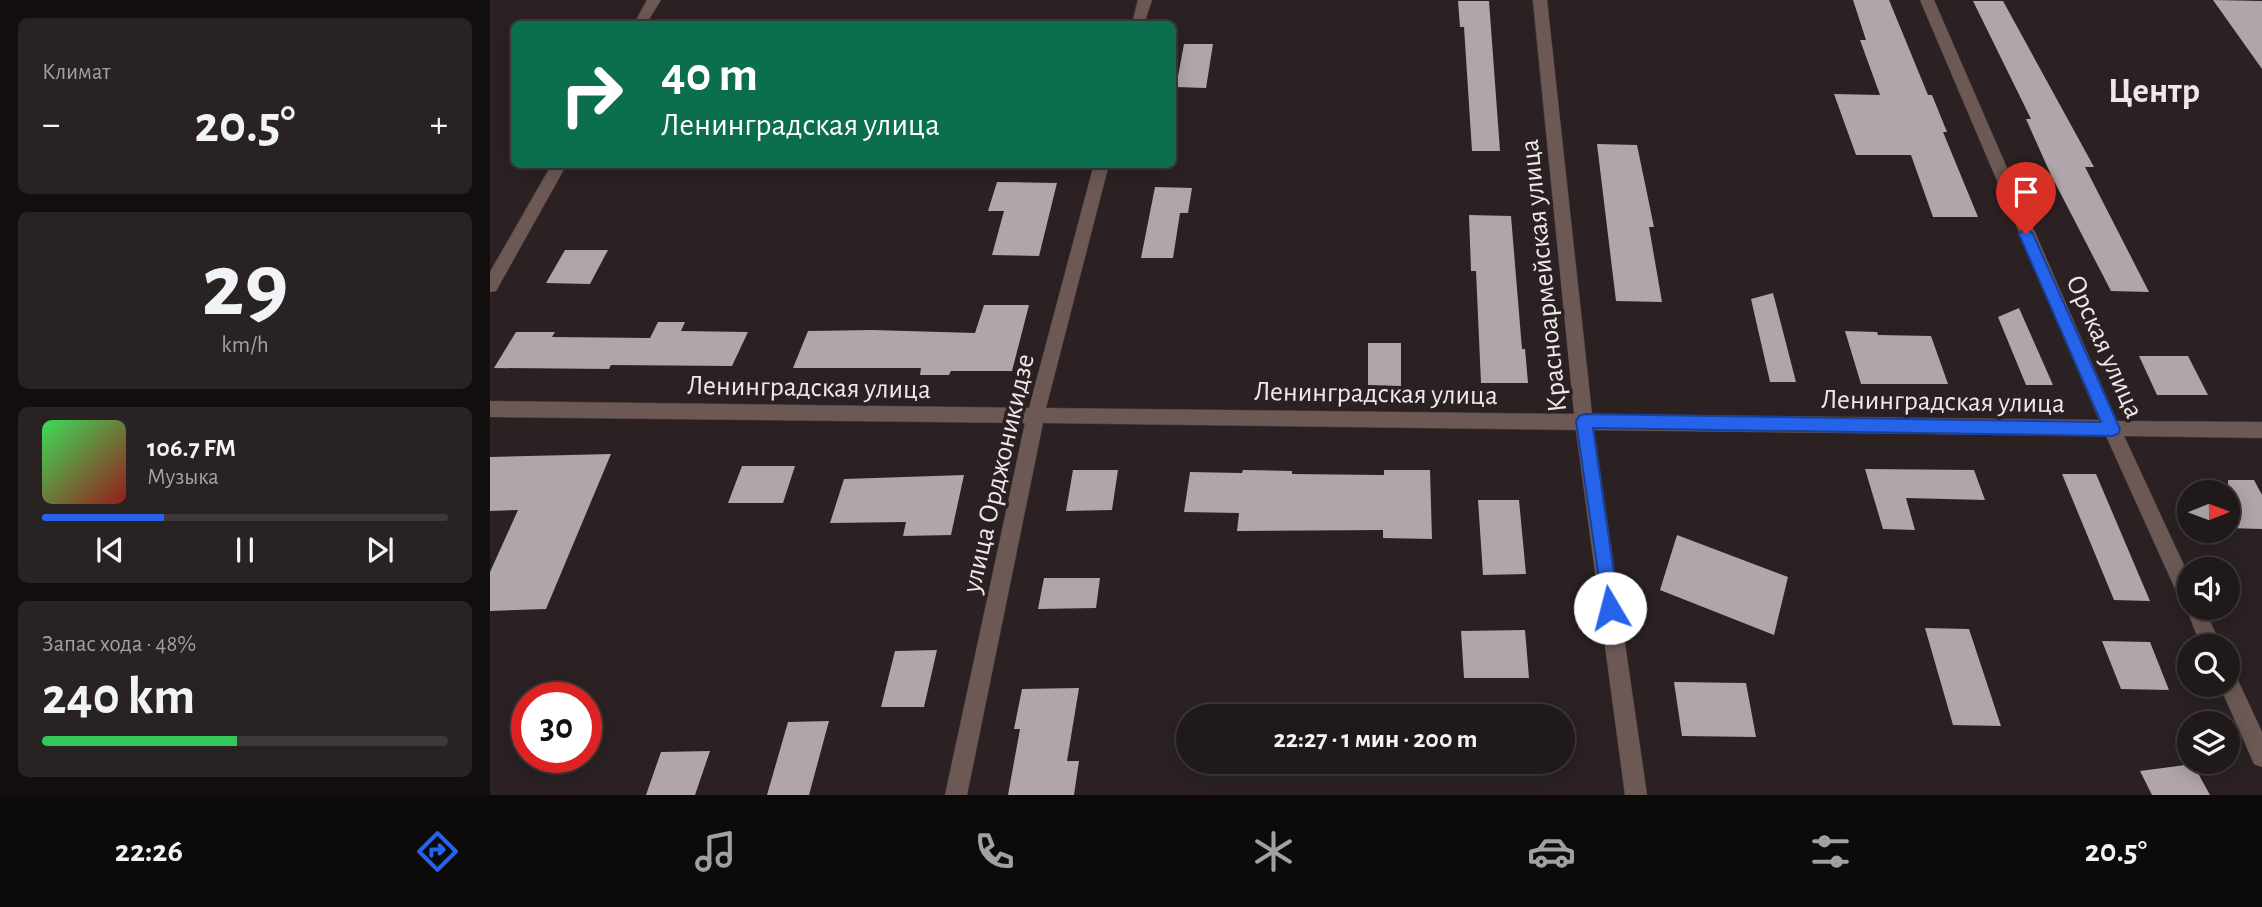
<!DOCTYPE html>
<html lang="ru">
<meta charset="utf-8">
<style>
body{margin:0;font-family:"Alegreya Sans",sans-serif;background:#282223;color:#f1f3f6;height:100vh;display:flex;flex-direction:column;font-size:26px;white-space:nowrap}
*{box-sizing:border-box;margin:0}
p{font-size:23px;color:#a2a0a2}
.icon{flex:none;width:38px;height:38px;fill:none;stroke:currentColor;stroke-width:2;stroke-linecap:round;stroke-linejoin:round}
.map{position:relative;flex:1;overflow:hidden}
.sheet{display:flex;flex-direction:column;gap:18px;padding:18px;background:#120e0e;width:490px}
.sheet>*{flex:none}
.banner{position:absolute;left:21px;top:21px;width:665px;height:147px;border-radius:10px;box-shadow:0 4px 18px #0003,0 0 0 2px #3d3839;background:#0b6e4f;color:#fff;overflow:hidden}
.needle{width:46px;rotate:89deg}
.fabs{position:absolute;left:1687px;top:480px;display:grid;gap:14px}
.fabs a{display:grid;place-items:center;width:63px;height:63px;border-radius:50%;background:#20191a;box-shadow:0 4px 18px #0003,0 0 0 2px #3d3839;font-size:35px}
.speed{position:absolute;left:21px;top:682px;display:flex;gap:14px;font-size:35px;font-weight:700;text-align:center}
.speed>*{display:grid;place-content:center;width:91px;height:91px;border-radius:50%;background:#20191a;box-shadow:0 4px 18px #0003,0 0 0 2px #3d3839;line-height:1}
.speed .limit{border:10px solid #d22;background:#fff;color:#111}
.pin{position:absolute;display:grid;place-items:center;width:60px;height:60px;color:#fff;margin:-72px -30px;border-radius:50% 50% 50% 0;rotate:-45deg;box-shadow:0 0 7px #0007}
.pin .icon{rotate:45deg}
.me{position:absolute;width:77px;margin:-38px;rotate:352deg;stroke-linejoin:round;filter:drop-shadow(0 0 5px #0008)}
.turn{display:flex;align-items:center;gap:24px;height:147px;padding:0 35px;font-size:32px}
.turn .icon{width:91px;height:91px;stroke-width:2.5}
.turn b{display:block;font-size:49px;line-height:60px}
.big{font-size:52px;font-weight:600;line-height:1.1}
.sheet .card{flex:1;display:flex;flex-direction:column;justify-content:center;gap:10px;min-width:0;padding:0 24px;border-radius:10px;background:#282223}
.sheet .dial{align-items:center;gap:0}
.dial b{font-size:91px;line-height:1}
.song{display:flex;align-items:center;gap:21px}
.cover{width:84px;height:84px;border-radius:10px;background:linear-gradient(135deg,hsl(130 70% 55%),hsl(0 70% 35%))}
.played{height:7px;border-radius:4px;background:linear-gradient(90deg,#2563eb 30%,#3d3839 30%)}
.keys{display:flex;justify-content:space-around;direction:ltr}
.heat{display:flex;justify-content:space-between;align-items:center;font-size:38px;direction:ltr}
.charge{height:10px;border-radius:5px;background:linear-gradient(90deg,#34c759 48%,#3d3839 0)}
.trip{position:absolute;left:686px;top:704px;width:399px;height:70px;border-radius:35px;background:#20191a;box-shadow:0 4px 18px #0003,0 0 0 2px #3d3839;font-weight:600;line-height:70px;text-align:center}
.tab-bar{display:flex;height:112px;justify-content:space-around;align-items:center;background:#0d0a0a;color:#a2a0a2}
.tab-bar .icon{width:49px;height:49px}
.tab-bar .on{color:#2563eb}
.tab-bar b{font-size:32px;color:#f1f3f6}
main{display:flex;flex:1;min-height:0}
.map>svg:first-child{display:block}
</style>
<main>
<section class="sheet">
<div class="card"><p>Климат</p>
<div class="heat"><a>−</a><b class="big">20.5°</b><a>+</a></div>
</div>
<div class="card dial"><b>29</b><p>km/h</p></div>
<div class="card">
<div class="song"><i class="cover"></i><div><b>106.7 FM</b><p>Музыка</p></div></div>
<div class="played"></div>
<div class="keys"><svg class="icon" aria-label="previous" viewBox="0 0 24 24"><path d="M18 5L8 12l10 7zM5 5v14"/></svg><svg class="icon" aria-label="pause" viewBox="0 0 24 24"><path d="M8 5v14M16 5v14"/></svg><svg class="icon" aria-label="next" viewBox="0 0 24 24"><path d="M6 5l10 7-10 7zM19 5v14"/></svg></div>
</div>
<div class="card"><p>Запас хода · 48%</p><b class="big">240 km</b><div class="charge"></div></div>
</section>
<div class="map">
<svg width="1772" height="795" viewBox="0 0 1772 795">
<rect width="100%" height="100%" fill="#2b2122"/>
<!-- building -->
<path fill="#b0a5ab" d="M1363 0H1399L1438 95H1442L1457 132H1453L1488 217H1443L1421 155H1366L1344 94 1390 95 1370 40H1376Z
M1723 0 1772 1V69Z
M968 1H999L1010 151H982L974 27H970Z
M1483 1H1513L1604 167H1595L1659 292 1621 291 1561 175 1536 119H1541Z
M694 44H723L716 88 686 87Z
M1107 144 1147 145 1164 227H1159L1172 302 1126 301Z
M507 182 567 183 549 256 502 255 514 211H498Z
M665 187 702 188 698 213H690L683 258H651Z
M979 215 1021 216 1032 349H1035L1038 383H991L986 271H981Z
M75 250H118L100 284 56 283Z
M1283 293 1306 382H1280L1261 299Z
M494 305H539L522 371H461L459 375H430L431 368H303L318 331 382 330 485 333Z
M1529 308 1563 385H1536L1508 317Z
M168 322H195L191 331 258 332 242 366 121 365 119 369 4 368 26 332H65L62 337 160 338Z
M1355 331 1387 332 1388 335 1441 336 1458 384H1371Z
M878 343H911V386L878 385Z
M1649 356H1698L1718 395H1667Z
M121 454 56 609 0 611V572L28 510 0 511V457Z
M252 466H305L293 503H238Z
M1375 469 1484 470 1495 500 1416 498 1425 530 1393 529Z
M583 470H628L622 510 576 511Z
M753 470 802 471V474L894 475V470H940L942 539 893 538V530L747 531 749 513 694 512 700 472 752 473Z
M1572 474H1606L1660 601 1624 600Z
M474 475 461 535 413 536 416 522 340 523 354 479Z
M1738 480H1764L1772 495V529L1738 528Z
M988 500H1029L1036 574 993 575Z
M1187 535 1298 577 1284 635 1170 590Z
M554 578H610L606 608 548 609Z
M1435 628 1479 629 1511 726 1463 725Z
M1035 630 1039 678H974L971 631Z
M1612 641 1660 642 1679 690 1631 689Z
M447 650 434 707H391L405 651Z
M1184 682 1256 683 1266 737 1192 736Z
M589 688 577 761H589L584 795H518L530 729H524L532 689Z
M339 721 319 795H277L298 722Z
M220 751 205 795H156L171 752Z
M1703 764 1720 795H1662L1650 771Z"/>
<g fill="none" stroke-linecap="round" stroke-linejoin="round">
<!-- minor casing -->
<g stroke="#463d3e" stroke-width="1">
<path id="minor" d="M157 0H171L156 24H144Z
M648 0H662L654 24H642Z
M1043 0H1057L1102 414 1609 420 1430 0H1444L1627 421 1772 422V438L1634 436 1699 576V607H1714L1731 646H1711L1695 605 1692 604 1616 436 1104 430 1157 795H1135L1086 430 553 423 477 795H455L535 423 0 417V401L539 408 604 164H619L556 408 1084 414Z
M62 164H77L6 291 0 292V272Z
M1738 671 1745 674 1772 732V767L1764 764 1729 684H1738Z"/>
</g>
<!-- minor -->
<use href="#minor" fill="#6c5854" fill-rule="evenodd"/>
</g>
<!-- route -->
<path fill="#2563eb" stroke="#184099" stroke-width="2" d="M1536 228 1543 234 1630 429 1628 434 1622 436 1103 428 1129 608 1127 614 1120 617 1114 614 1086 421 1089 416 1094 414 1611 422 1529 234Z"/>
<g text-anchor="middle" stroke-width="7" stroke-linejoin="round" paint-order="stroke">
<!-- street labels -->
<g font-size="28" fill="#efe8e9" stroke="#2b2122">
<text transform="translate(1052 276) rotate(-96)" y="10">Красноармейская улица</text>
<text transform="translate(1616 346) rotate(66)" y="10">Орская улица</text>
<text transform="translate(319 386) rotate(1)" y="10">Ленинградская улица</text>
<text transform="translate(886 392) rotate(1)" y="10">Ленинградская улица</text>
<text transform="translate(1453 400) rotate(1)" y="10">Ленинградская улица</text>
<text transform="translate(507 473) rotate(-77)" y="10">улица Орджоникидзе</text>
</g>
<!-- district labels -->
<g font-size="35" font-weight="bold" fill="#efe8e9" stroke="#2b2122">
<text x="1664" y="102">Центр</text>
</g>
</g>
</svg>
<div class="fabs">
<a><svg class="needle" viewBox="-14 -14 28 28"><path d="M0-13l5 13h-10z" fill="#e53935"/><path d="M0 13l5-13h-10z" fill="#a2a0a2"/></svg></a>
<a><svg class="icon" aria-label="sound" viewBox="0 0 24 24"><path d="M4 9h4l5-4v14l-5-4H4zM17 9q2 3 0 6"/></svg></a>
<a><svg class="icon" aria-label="search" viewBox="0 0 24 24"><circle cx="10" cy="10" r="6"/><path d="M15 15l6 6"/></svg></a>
<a><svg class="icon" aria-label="layers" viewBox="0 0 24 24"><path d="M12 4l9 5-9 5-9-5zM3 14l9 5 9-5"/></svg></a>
</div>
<div class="speed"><div class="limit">30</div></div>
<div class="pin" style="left:1536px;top:234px;background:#d93025"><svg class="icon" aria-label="arrive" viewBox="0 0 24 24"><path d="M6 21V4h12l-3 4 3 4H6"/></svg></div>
<svg class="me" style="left:1120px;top:608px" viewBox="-20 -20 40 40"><circle r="19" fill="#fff"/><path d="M0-13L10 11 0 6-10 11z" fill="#2563eb"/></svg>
<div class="trip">22:27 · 1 мин · 200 m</div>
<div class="banner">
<div class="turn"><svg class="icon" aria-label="right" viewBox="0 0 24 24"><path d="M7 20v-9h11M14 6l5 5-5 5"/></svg><div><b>40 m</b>Ленинградская улица</div></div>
</div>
</div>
</main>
<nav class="tab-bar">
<b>22:26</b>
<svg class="icon on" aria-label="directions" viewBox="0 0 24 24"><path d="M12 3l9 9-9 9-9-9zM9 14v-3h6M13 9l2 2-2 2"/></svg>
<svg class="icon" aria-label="music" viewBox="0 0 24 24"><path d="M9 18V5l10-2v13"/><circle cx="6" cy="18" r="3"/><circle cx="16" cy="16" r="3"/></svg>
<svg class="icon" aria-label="phone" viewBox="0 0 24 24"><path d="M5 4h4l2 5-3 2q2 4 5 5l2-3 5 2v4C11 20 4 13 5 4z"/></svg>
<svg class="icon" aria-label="climate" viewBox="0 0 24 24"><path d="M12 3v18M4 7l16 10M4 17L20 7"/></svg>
<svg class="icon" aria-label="car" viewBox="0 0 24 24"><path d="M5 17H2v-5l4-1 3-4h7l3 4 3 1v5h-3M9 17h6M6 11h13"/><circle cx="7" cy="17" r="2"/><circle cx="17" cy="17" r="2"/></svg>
<svg class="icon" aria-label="filters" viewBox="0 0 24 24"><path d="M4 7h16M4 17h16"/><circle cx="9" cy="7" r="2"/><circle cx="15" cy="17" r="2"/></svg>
<b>20.5°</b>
</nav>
